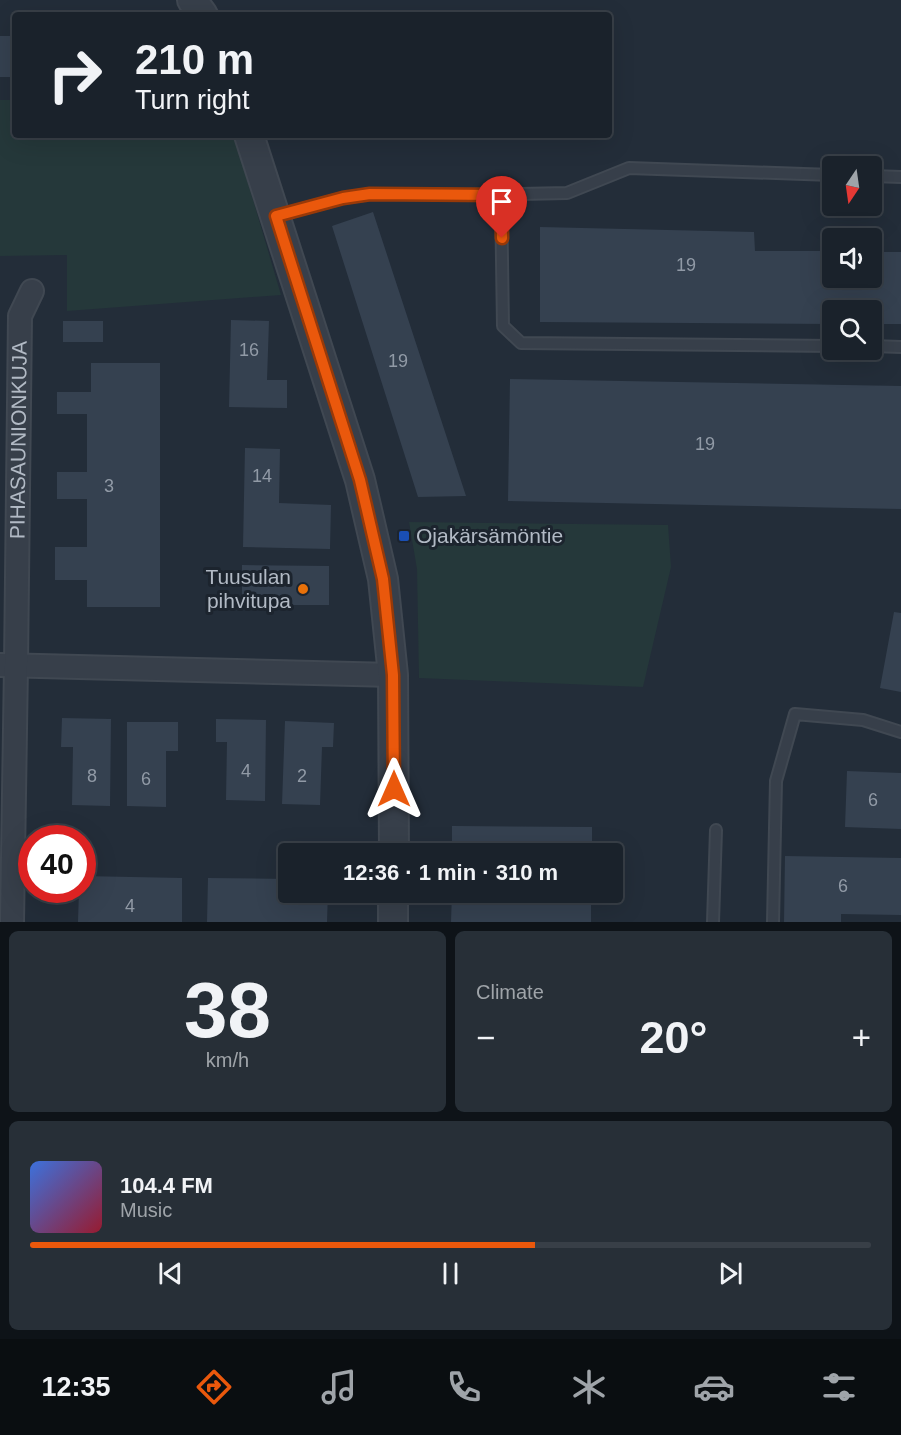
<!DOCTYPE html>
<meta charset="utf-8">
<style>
body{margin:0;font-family:Arial,sans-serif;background:#272f37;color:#f1f3f6;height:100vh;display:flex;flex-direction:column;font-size:22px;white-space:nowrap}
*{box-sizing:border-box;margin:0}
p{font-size:20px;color:#9fa4a9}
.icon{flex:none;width:33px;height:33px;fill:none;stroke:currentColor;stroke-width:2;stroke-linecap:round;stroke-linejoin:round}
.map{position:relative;height:922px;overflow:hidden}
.details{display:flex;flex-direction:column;gap:9px;padding:9px;background:#0e1318;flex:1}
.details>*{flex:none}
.guide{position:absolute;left:12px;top:12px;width:600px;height:126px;border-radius:6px;box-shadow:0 6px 24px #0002,0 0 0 2px #383f47;background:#1a222b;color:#f1f3f6;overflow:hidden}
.needle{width:39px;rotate:193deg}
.buttons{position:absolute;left:822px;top:156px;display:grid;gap:12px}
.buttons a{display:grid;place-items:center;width:60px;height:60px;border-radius:6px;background:#1a222b;box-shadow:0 6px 24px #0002,0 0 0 2px #383f47;font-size:30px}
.speed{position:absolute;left:18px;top:825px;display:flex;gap:12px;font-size:30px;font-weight:700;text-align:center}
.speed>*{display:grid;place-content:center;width:78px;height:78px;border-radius:50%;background:#1a222b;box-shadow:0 6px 24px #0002,0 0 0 2px #383f47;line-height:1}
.speed .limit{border:9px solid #d22;background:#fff;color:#111}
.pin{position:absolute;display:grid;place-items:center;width:51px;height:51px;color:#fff;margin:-62px -26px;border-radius:50% 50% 50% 0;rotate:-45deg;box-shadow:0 0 6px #0007}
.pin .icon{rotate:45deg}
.me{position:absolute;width:66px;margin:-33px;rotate:0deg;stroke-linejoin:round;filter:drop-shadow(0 0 4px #0008)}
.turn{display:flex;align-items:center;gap:21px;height:126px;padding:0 24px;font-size:27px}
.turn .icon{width:78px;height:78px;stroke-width:2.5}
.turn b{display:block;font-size:42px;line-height:51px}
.big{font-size:45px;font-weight:700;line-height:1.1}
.details .card{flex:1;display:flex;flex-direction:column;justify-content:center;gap:9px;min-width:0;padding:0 21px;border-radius:9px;background:#272f37}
.details .dial{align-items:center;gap:0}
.dial b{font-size:78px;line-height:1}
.song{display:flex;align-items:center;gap:18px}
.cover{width:72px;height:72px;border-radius:9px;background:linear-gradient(135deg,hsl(220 70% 55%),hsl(350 70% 35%))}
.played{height:6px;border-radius:3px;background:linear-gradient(90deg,#ea580c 60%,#383f47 60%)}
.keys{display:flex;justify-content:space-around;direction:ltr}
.heat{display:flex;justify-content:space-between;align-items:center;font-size:33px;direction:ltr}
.details .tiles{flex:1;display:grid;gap:9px;grid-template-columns:1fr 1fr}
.card:last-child{grid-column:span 2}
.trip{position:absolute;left:278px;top:843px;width:345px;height:60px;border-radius:6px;background:#1a222b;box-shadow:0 6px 24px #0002,0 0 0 2px #383f47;font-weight:700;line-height:60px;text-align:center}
.menu{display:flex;height:96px;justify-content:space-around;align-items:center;background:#0a0e11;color:#9fa4a9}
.menu .icon{width:42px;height:42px}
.menu .active{color:#ea580c}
.menu b{font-size:27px;color:#f1f3f6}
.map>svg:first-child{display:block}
</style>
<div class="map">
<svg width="901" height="922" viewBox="0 0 901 922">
<rect width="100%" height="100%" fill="#232d39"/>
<!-- green -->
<path fill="#25383a" d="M0 100H15V135H234L281 295 67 311V255L0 256Z
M409 522 668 525 671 567 643 687 419 678 417 569Z"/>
<!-- building -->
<path fill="#354150" d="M0 36H15V77H0Z
M373 212 466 496 418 497 332 226Z
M540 227 754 232 755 251H832V278H872V252H901V324H872V310H832V324L540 322Z
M231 320 269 321 267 380H287V408L229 407Z
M63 321H103V342H63Z
M91 363H160V607H87V580H55V547H87V499H57V472H87V414H57V392H91Z
M510 379 901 386V509L508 501Z
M245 448 280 449 279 503 331 505 330 549 243 547Z
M242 565 329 566V605H242Z
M894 612 901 613V692L880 688Z
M62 718 111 719 110 806 72 805 73 747H61Z
M216 719 266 720 265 801 226 800 227 742H216Z
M285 721 334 723 333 747H322L320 805 282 804Z
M127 722H178V751H166V807L127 806Z
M847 771 901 773V829L845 827Z
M452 826 592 827V854H452Z
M785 856 901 858V915L841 914V922H784Z
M82 876 182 878V922H78L79 890H82Z
M208 878 288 879V892H328L327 922H207Z
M452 892H591V922H451Z"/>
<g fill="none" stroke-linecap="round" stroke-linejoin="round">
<!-- service casing -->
<g stroke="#404852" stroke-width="14">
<path id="service" d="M872 176 901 177
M501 195 503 326 521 343 832 346
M276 216 343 198 371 194 464 195 567 193 629 168 832 175
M872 346 901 347
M713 922 716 830
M773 922 776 781 795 714 863 720 901 732"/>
</g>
<!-- minor casing -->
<g stroke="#404852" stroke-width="26">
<g id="minor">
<path d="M0 665 393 675"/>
<path id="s1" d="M12 922 16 665 20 316 32 291"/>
</g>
</g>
<!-- tertiary casing -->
<g stroke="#404852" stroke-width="32">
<path id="tertiary" d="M192 0 203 15
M249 135 360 480 383 579 393 675 394 854
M393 922V892"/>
</g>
<!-- service -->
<use href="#service" stroke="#373f4a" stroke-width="10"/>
<!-- minor -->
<use href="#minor" stroke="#373f4a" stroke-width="22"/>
<!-- tertiary -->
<use href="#tertiary" stroke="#373f4a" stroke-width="28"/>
</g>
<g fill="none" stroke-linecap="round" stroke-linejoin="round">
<!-- route casing -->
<g stroke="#983908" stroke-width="15">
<path id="route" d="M394 789 393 675 383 579 360 480 276 216 343 198 370 194 501 195 502 238"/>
</g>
<!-- route -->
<use href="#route" stroke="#ea580c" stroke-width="10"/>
</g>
<!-- markers -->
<rect fill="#1a4fb4" stroke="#1c242e" stroke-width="2" x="398" y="530" width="12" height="12" rx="3"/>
<circle fill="#e8710a" stroke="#1c242e" stroke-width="2" cx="303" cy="589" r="6"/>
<g text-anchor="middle" stroke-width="6" stroke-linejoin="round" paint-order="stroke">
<!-- number labels -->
<g font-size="18" fill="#919aa6">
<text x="686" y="271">19</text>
<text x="249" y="356">16</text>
<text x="398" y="367">19</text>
<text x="705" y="450">19</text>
<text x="262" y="482">14</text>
<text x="109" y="492">3</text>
<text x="246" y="777">4</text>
<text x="92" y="782">8</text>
<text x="302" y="782">2</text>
<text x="146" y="785">6</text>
<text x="873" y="806">6</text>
<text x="843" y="892">6</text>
<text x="130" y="912">4</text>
</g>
<!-- street labels -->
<g font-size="21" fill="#b2bac5" stroke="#1c242e">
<text dy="7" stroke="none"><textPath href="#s1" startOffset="482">PIHASAUNIONKUJA</textPath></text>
</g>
<!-- poi labels -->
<g font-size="21" fill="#b2bac5" stroke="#1c242e" text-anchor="start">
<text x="416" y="543">Ojakärsämöntie</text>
<text x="291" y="584" text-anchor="end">Tuusulan<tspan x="291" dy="24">pihvitupa</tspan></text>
</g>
</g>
</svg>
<div class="buttons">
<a><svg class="needle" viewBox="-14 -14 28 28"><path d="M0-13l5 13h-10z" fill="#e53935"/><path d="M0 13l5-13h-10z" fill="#9fa4a9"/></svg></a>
<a><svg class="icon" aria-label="sound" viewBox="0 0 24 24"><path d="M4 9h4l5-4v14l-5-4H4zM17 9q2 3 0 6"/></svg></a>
<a><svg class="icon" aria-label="search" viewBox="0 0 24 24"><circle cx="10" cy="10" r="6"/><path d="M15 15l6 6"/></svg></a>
</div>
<div class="speed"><div class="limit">40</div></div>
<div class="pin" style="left:502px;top:238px;background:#d93025"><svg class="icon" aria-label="arrive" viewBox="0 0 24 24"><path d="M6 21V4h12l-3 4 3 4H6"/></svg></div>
<svg class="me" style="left:394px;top:789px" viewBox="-20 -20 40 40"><path d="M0-17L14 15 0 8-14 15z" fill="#ea580c" stroke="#fff" stroke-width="4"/></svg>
<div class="trip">12:36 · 1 min · 310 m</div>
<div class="guide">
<div class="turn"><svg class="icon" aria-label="right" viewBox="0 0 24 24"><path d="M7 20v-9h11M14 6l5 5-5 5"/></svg><div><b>210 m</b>Turn right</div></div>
</div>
</div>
<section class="details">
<div class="tiles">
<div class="card dial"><b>38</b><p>km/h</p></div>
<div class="card"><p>Climate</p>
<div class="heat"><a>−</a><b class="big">20°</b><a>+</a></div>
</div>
<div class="card">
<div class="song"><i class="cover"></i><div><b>104.4 FM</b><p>Music</p></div></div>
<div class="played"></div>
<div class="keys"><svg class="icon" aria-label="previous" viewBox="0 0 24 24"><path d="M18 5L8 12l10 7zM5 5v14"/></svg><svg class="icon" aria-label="pause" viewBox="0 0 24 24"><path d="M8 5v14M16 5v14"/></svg><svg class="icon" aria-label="next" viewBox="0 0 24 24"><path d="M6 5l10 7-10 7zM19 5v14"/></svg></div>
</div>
</div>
</section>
<nav class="menu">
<b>12:35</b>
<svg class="icon active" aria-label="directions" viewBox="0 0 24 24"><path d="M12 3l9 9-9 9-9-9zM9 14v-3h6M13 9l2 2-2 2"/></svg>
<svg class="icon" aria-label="music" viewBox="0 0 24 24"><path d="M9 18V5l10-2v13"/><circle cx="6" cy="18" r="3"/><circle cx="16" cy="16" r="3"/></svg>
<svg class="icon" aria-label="phone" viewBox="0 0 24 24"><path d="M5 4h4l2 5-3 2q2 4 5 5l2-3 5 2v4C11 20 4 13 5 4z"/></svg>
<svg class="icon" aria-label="climate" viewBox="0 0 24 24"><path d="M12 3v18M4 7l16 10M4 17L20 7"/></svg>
<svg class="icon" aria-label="car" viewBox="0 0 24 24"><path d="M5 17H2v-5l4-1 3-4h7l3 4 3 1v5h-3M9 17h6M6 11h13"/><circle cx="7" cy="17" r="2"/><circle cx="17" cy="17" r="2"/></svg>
<svg class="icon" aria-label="filters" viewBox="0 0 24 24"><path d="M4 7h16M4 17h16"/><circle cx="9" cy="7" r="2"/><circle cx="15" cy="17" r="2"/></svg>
</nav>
